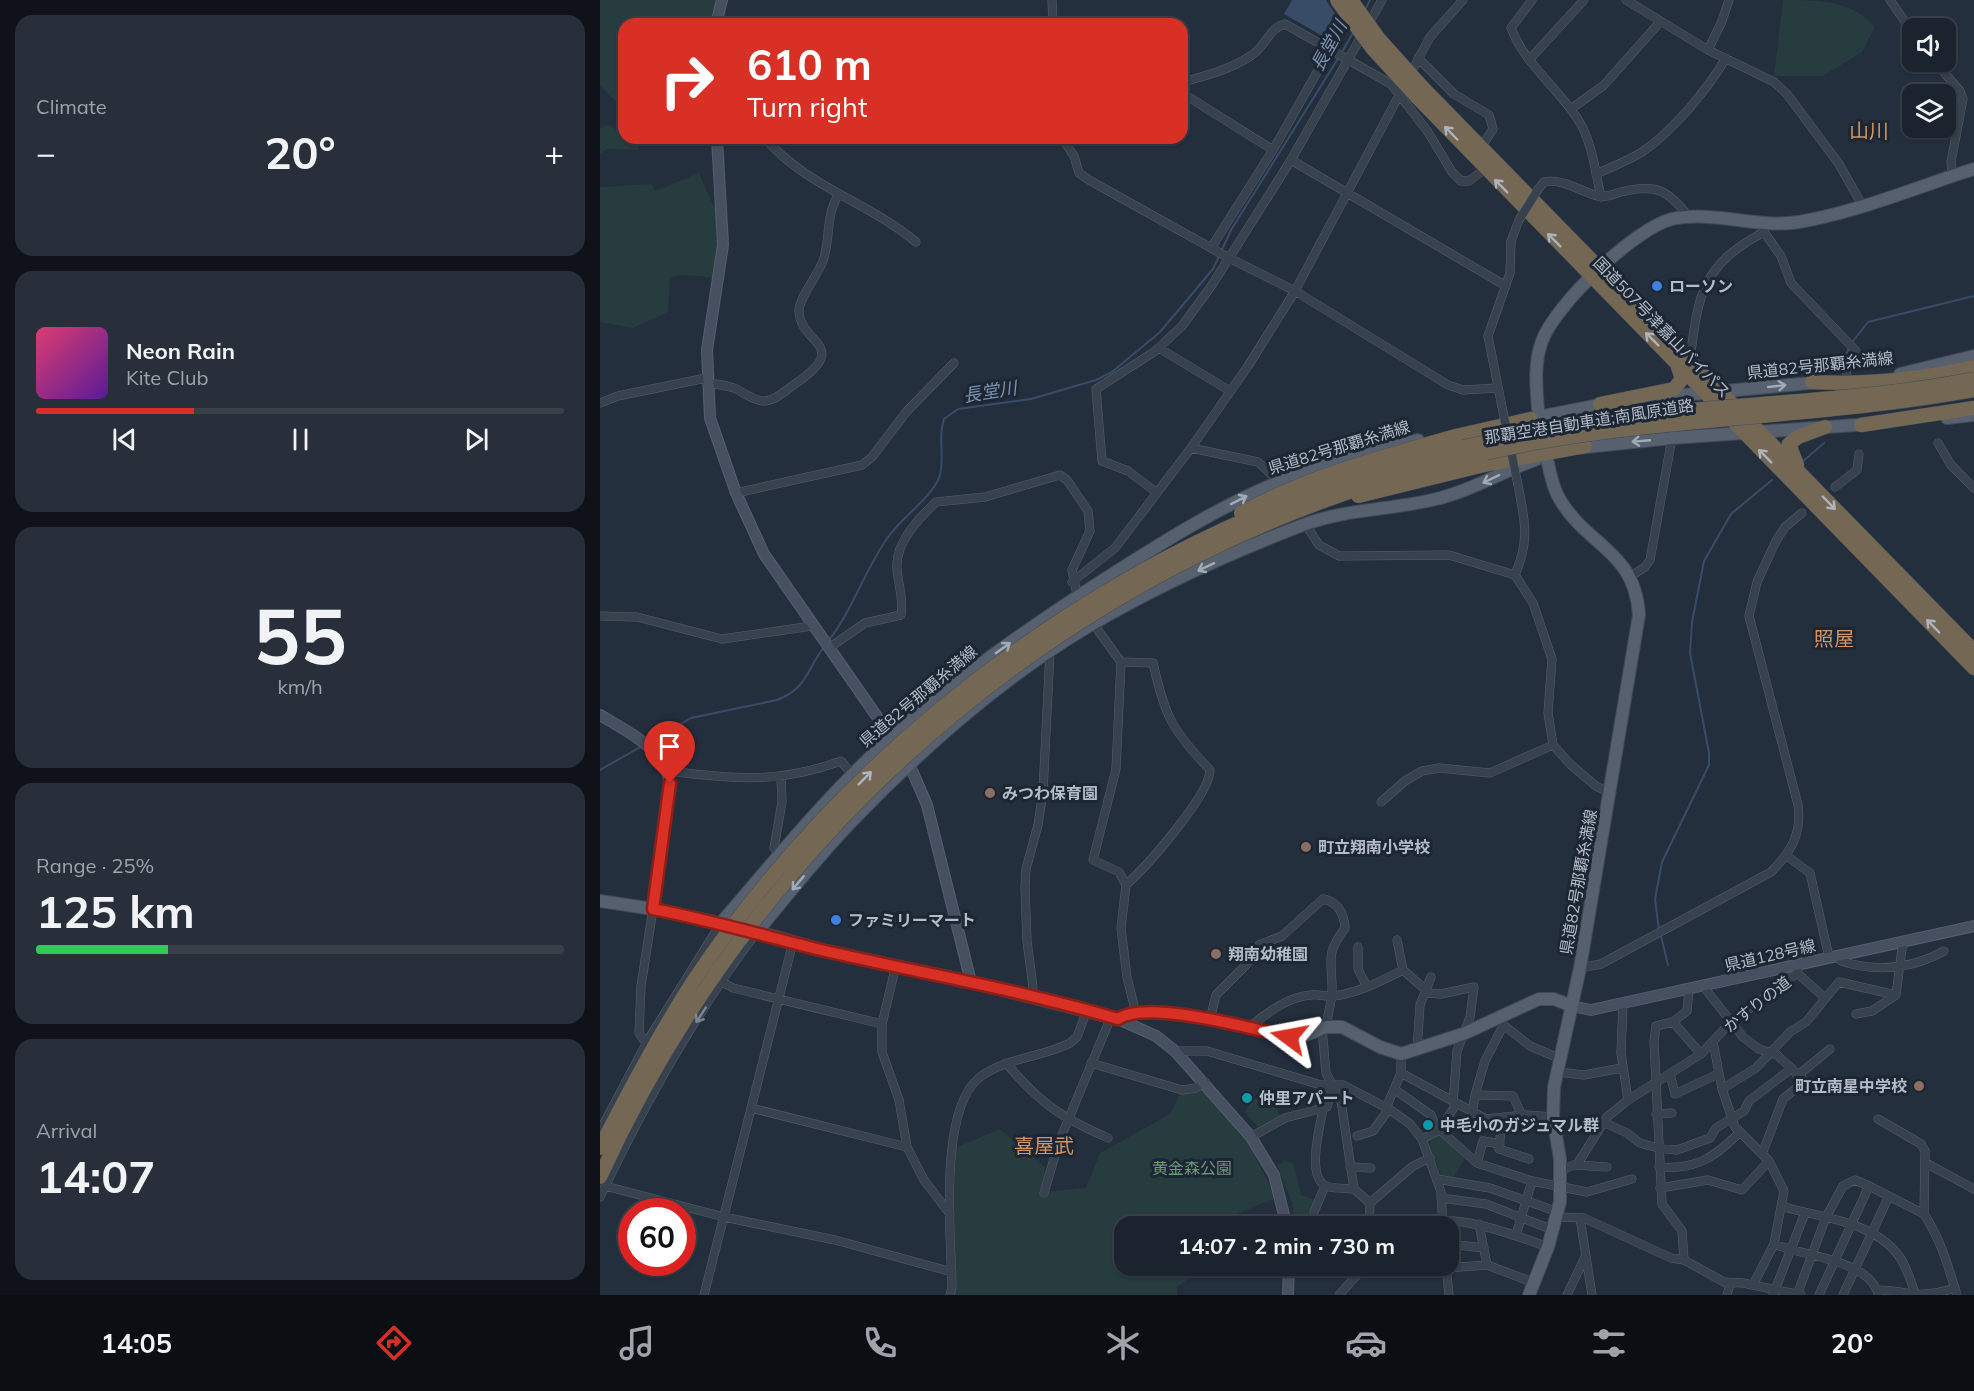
<!DOCTYPE html>
<meta charset="utf-8">
<style>
body{margin:0;font-family:Mulish,"Noto Sans JP",sans-serif;background:#282f3a;color:#f1f3f6;height:100vh;display:flex;flex-direction:column;font-size:22px;white-space:nowrap}
*{box-sizing:border-box;margin:0}
p{font-size:20px;color:#a0a4aa}
.icon{flex:none;width:33px;height:33px;fill:none;stroke:currentColor;stroke-width:2;stroke-linecap:round;stroke-linejoin:round}
.map{position:relative;flex:1;overflow:hidden}
.drawer{display:flex;flex-direction:column;gap:15px;padding:15px;background:#0f1319;width:600px}
.drawer>*{flex:none}
.guide{position:absolute;left:18px;top:18px;width:570px;height:126px;border-radius:18px;box-shadow:0 2px 4px #0004,0 0 0 2px #39404a;background:#d93025;color:#fff;overflow:hidden}
.buttons{position:absolute;left:1302px;top:18px;display:grid;gap:12px}
.buttons a{display:grid;place-items:center;width:54px;height:54px;border-radius:12px;background:#1b232e;box-shadow:0 2px 4px #0004,0 0 0 2px #39404a;font-size:30px}
.speed{position:absolute;left:18px;top:1198px;display:flex;gap:12px;font-size:30px;font-weight:700;text-align:center}
.speed>*{display:grid;place-content:center;width:78px;height:78px;border-radius:50%;background:#1b232e;box-shadow:0 2px 4px #0004,0 0 0 2px #39404a;line-height:1}
.speed .limit{border:9px solid #d22;background:#fff;color:#111}
.pin{position:absolute;display:grid;place-items:center;width:51px;height:51px;color:#fff;margin:-62px -26px;border-radius:50% 50% 50% 0;rotate:-45deg;box-shadow:0 0 6px #0007}
.pin .icon{rotate:45deg}
.me{position:absolute;width:66px;margin:-33px;rotate:283deg;stroke-linejoin:round;filter:drop-shadow(0 0 4px #0008)}
.turn{display:flex;align-items:center;gap:21px;height:126px;padding:0 30px;font-size:27px}
.turn .icon{width:78px;height:78px;stroke-width:2.5}
.turn b{display:block;font-size:42px;line-height:51px}
.big{font-size:45px;font-weight:700;line-height:1.1}
.drawer .card{flex:1;display:flex;flex-direction:column;justify-content:center;gap:9px;min-width:0;padding:0 21px;border-radius:18px;background:#282f3a}
.drawer .dial{align-items:center;gap:0}
.dial b{font-size:78px;line-height:1}
.song{display:flex;align-items:center;gap:18px}
.cover{width:72px;height:72px;border-radius:9px;background:linear-gradient(135deg,hsl(340 70% 55%),hsl(270 70% 35%))}
.played{height:6px;border-radius:3px;background:linear-gradient(90deg,#d93025 30%,#39404a 30%)}
.keys{display:flex;justify-content:space-around;direction:ltr}
.heat{display:flex;justify-content:space-between;align-items:center;font-size:33px;direction:ltr}
.charge{height:9px;border-radius:4px;background:linear-gradient(90deg,#34c759 25%,#39404a 0)}
.trip{position:absolute;left:514px;top:1216px;width:345px;height:60px;border-radius:18px;background:#1b232e;box-shadow:0 2px 4px #0004,0 0 0 2px #39404a;font-weight:700;line-height:60px;text-align:center}
.tabs{display:flex;height:96px;justify-content:space-around;align-items:center;background:#0b0e12;color:#a0a4aa}
.tabs .icon{width:42px;height:42px}
.tabs .current{color:#d93025}
.tabs b{font-size:27px;color:#f1f3f6}
main{display:flex;flex:1;min-height:0}
.map>svg:first-child{display:block}
</style>
<main>
<section class="drawer">
<div class="card"><p>Climate</p>
<div class="heat"><a>−</a><b class="big">20°</b><a>+</a></div>
</div>
<div class="card">
<div class="song"><i class="cover"></i><div><b>Neon Rain</b><p>Kite Club</p></div></div>
<div class="played"></div>
<div class="keys"><svg class="icon" aria-label="previous" viewBox="0 0 24 24"><path d="M18 5L8 12l10 7zM5 5v14"/></svg><svg class="icon" aria-label="pause" viewBox="0 0 24 24"><path d="M8 5v14M16 5v14"/></svg><svg class="icon" aria-label="next" viewBox="0 0 24 24"><path d="M6 5l10 7-10 7zM19 5v14"/></svg></div>
</div>
<div class="card dial"><b>55</b><p>km/h</p></div>
<div class="card"><p>Range · 25%</p><b class="big">125 km</b><div class="charge"></div></div>
<div class="card"><p>Arrival</p><b class="big">14:07</b></div>
</section>
<div class="map">
<svg width="1374" height="1295" viewBox="0 0 1374 1295">
<rect width="100%" height="100%" fill="#242f3e"/>
<!-- green -->
<path fill="#263c3f" d="M0 0H119L114 24H24V106H21L0 86Z
M1183 0C1220 0 1251 0 1275 27L1262 52 1223 76H1174Z
M9 125 24 134V138H30L39 144V150L7 149 0 154V128Z
M99 173 112 203 123 218 119 278 84 275 70 277 68 312 33 328 0 322V187L52 184 55 191Z
M605 1090 647 1140 676 1198 604 1227H525V1266H592L594 1274 577 1287V1295H353L355 1148 400 1129 445 1167 444 1192 486 1188 500 1153 570 1114 580 1094Z
M662 1094 675 1100 679 1116 658 1127 645 1112 652 1101Z
M841 1135 865 1159 852 1179 841 1175 829 1146 831 1139Z
M684 1161 693 1163 701 1195 715 1200 706 1227H697L692 1202 677 1165Z"/>
<!-- water -->
<path fill="#394c67" d="M692 0H726L737 17 726 38 684 14Z"/>
<g fill="none" stroke-linecap="round" stroke-linejoin="round">
<!-- stream -->
<path stroke="#394c67" stroke-width="2" d="M765 10 770 0
M742 52 754 31
M1253 341 1268 322 1374 296
M1237 373 1249 348
M1201 463 1224 443
M229 640C253 609 264 572 286 540 300 518 328 502 339 478 346 459 337 438 344 419L358 409 431 399 496 380 512 372 560 332 613 269 631 230 739 57
M49 742 91 718 177 700C208 688 206 670 224 647
M0 770 42 746
M1059 930 1055 899 1062 862 1109 765V753L1090 653 1092 622 1104 561 1131 514 1172 480
M1061 936 1068 965"/>
<!-- street casing -->
<g stroke="#565f6c" stroke-width="9">
<path id="street" d="M452 0 453 24
M932 0 911 28C924 63 957 87 977 118 992 140 995 171 1001 197
M1026 0 1108 50 1174 82 1187 94 1239 164 1262 205
M1290 0 1312 32
M1108 50 1122 21 1129 0
M818 58 854 94 889 115 893 129 882 146
M929 60 984 0
M1335 62 1360 91 1363 99 1351 162 1352 176
M582 82C605 76 632 69 652 55 665 47 670 27 685 24L791 84 828 132 852 172 861 181H869L885 169
M582 93 673 150
M971 109 1004 85 1060 22
M165 138C205 186 270 203 316 242
M462 138 474 156 479 173 489 180 629 258 695 291 848 385 863 390 897 388
M691 160 906 286
M996 174C1011 167 1028 161 1042 152 1073 131 1107 90 1126 58
M939 188 944 182C963 178 981 192 998 196 1005 198 1014 194 1021 192 1056 183 1068 190 1089 217
M1165 224 1164 232 1181 256 1191 283 1256 351 1246 371 1248 379
M611 248 673 150 750 14
M559 348 630 391
M1090 360C1098 294 1102 265 1164 232
M107 383C116 384 125 385 134 388 143 392 154 401 163 401 174 402 186 390 195 384 253 344 199 345 199 310 199 299 218 274 223 261 231 238 225 215 239 194
M901 402 888 336 910 273 911 241 919 220
M0 403 18 396 106 378
M1338 443 1351 465 1374 488
M591 448 658 462 681 483
M1235 487 1257 470 1259 454
M556 492 528 471 502 461 496 389 554 352 582 326 612 285 691 160 782 0
M136 493 262 465 272 457 307 411 354 363
M704 522 719 545 739 556 849 555 915 575 933 603 952 659 948 713 953 745 971 765 996 786 1010 793
M915 575C930 540 925 521 918 485
M1031 576 1045 567 1050 560 1072 438
M472 582 515 548 591 448 648 366 695 291 830 37 863 0
M0 616 37 617 122 639 212 626
M492 622 521 662 516 769 493 860 519 872 526 885 521 928 527 977 536 1014
M229 648 265 623 301 615C304 599 298 585 297 568 295 543 319 518 336 502L385 497 460 475 467 480 488 511 490 531 472 570 478 599
M521 662 553 663C565 717 572 730 610 770 610 795 546 867 526 885
M68 771C132 779 179 784 241 761L252 774
M781 802 805 781 822 771 839 768 890 773 953 745
M180 854 174 848 182 802 181 778
M1187 856 1210 873 1229 957
M797 940 803 970 826 990
M758 947V969L767 987
M1238 956 1241 961C1278 973 1311 969 1344 951
M296 965 282 1024V1052L299 1100 307 1147 324 1180 350 1214
M980 968 1001 964 1171 872C1191 852 1202 834 1198 805L1149 616 1157 582 1176 541 1185 527 1202 513
M1197 973 1224 997
M122 982 133 988 282 1024
M1103 986 1143 1037 1159 1049 1177 1055 1205 1081 1183 1099 1162 1154
M825 993 841 994 874 987 870 1017 857 1051 853 1103
M431 997 433 987 427 941 425 887 426 869 438 825 443 791 450 652
M1023 1003 1021 1053 1028 1100
M1256 1014 1272 1011 1296 995 1303 941
M610 1020 616 995 646 965 659 945 682 936 723 899C738 902 744 913 745 928 727 952 731 957 732 985 733 998 728 1013 726 1027
M1073 1022 1101 1054
M901 1023 930 1046 961 1059
M903 1026 885 1061 875 1095 913 1096 922 1116
M722 1028 726 1073 741 1101 754 1189 770 1203
M653 1029V1024C670 1011 688 997 711 995 719 994 726 997 734 996 758 993 781 981 803 970
M48 1040 43 1039 39 1033 41 986 53 909
M1113 1042 1122 1089 1135 1127 1169 1161 1184 1191 1174 1244 1153 1285
M817 1050 820 1005 831 977
M575 1051H607L721 1085H743L789 1109 810 1124 822 1139 841 1192 843 1227
M406 1063C440 1103 460 1117 508 1138
M491 1063 582 1090 596 1088 605 1082
M958 1072 984 1075 1022 1068
M801 1073 886 1119 925 1115 953 1117
M1070 1074 1075 1094 1118 1074
M1197 1076 1230 1049
M794 1089 831 1115 838 1131
M1122 1089 1156 1068 1190 1032 1206 1022 1239 982 1296 995
M151 1108 307 1147
M786 1108 801 1073V1054
M723 1109C720 1126 706 1177 726 1186 733 1189 746 1188 754 1189
M872 1114 875 1095
M1056 1114 1072 1113
M902 1119 899 1149 929 1159
M1278 1119 1321 1144 1325 1151 1324 1214
M1003 1122 1027 1133 1040 1143 1058 1148 1077 1150 1110 1138 1116 1128 1144 1111 1149 1101 1191 1069
M840 1130 856 1104
M0 1131 48 1040 121 923
M757 1136 773 1131 789 1109
M651 1137 685 1118 727 1107 730 1097 724 1085
M822 1139 840 1130 877 1163 932 1181 987 1192 1032 1179
M877 1163 883 1141 900 1144
M1326 1163 1374 1189
M975 1165 1007 1167
M750 1167 771 1168
M1059 1167C1095 1170 1114 1158 1139 1133
M960 1171 978 1163 1007 1117 1028 1100 1101 1054 1130 1023 1192 977 1197 973 1199 964
M837 1179 890 1188 958 1212
M5 1186 124 1217 235 1240 352 1272
M1060 1188 1108 1180 1142 1190 1169 1161
M444 1193 459 1142 511 1017
M0 1197C44 1105 95 1013 157 932
M841 1198 886 1204 953 1230
M1181 1206C1219 1218 1273 1220 1299 1256 1307 1267 1311 1283 1316 1295
M714 1212 725 1186
M1324 1214C1341 1240 1348 1266 1357 1295
M958 1217 984 1218 1071 1258 1084 1260 1124 1282 1143 1283 1201 1295
M980 1218 992 1295
M879 1224 887 1265
M769 1227 770 1203 813 1166 830 1158
M823 1227C847 1208 922 1238 948 1247
M916 1235 932 1181
M849 1244 884 1248
M1174 1244C1201 1256 1272 1260 1278 1295
M1084 1260 1082 1231 1062 1204 1054 1041 1056 1026 1073 1022 1087 1011 1089 989
M846 1266 849 1295
M846 1268 887 1265 935 1283
M1278 1290C1292 1290 1303 1293 1316 1294 1330 1295 1342 1292 1355 1288
M104 1295 193 942
M350 1295 352 1287C351 1237 338 1109 380 1077 407 1057 441 1058 470 1043L477 1037 487 1010
M739 1295 765 1266
M967 1295 985 1257
M1127 1295 1130 1284
M1173 1295 1205 1213
M1197 1295 1226 1217 1243 1186 1255 1180 1269 1186
M1219 1295 1269 1186 1324 1214
M1243 1295 1289 1196"/>
</g>
<!-- secondary casing -->
<g stroke="#565f6c" stroke-width="12">
<path id="secondary" d="M116 24 122 0
M117 138 123 245 107 350 110 418 136 493 164 554 296 744
M0 715C28 732 63 747 70 783L53 909
M307 759 327 805 371 982
M972 1006 991 1010 1374 926
M518 1019 556 1036 575 1051 651 1137 674 1175 687 1227
M688 1295 689 1266"/>
</g>
<!-- primary casing -->
<g stroke="#414a57" stroke-width="14">
<path id="primary" d="M1300 374 1374 356
M1062 397 1221 382
M938 409C936 386 934 363 942 341 955 305 1035 228 1072 219 1114 210 1157 229 1199 222 1258 212 1317 187 1374 169
M1347 418 1374 415
M923 420 1009 403
M977 448 1072 438 1270 424
M0 901 53 909 129 925
M121 923C176 859 230 792 293 736 359 676 433 625 508 577 563 542 618 507 679 482 723 464 771 453 818 440
M151 930 222 950 371 982 518 1019C548 999 653 1029 689 1037L706 1035 726 1027H742L780 1047 801 1054 863 1034 939 999H954L972 1006
M157 932C188 894 218 856 252 821 319 751 403 677 487 627 555 587 629 553 703 525 745 509 789 510 832 500 869 492 901 472 937 459
M929 1295 948 1247 960 1202V1159L953 1117 954 1087 980 968 1039 615C1035 552 991 548 962 503 954 491 951 477 948 463"/>
</g>
<!-- highway casing -->
<g stroke="#434c59" stroke-width="15">
<path id="highway" d="M823 88 1374 651
M817 97 1374 668
M1212 382C1267 385 1320 379 1374 367
M1000 404 1074 389 1082 379 1078 367
M1261 425 1374 408
M856 436 931 419
M884 465 985 446
M1197 465 1189 444 1198 437 1225 427"/>
</g>
<!-- street -->
<use href="#street" stroke="#38414e" stroke-width="8"/>
<!-- secondary -->
<use href="#secondary" stroke="#465061" stroke-width="10"/>
<!-- primary -->
<use href="#primary" stroke="#56606e" stroke-width="12"/>
<!-- highway -->
<use href="#highway" stroke="#746855" stroke-width="14"/>
<!-- street-bridge casing -->
<g stroke="#565f6c" stroke-width="9" stroke-linecap="butt">
<path id="street-bridge" d="M919 220 939 188
M901 402 918 485"/>
</g>
<!-- highway-bridge casing -->
<g stroke="#434c59" stroke-width="15" stroke-linecap="butt">
<path id="highway-bridge" d="M737 0 773 49 817 97
M751 0 779 39 823 88
M758 496 884 465
M641 513C709 476 782 457 856 436
M0 1148C29 1091 59 1034 94 980 244 757 471 580 724 488 797 461 873 444 950 429 1090 402 1234 406 1374 379
M0 1177C166 813 489 544 881 454 1043 416 1211 420 1374 390"/>
</g>
<!-- street-bridge -->
<use href="#street-bridge" stroke="#38414e" stroke-width="8"/>
<!-- highway-bridge -->
<use href="#highway-bridge" stroke="#746855" stroke-width="14"/>
</g>
<!-- one-way arrows -->
<defs><path id="oneway-shaft" d="M-6 0H5M1.5-3L5.5 0L1.5 3" fill="none" stroke-width="1.6" stroke-linecap="round" stroke-linejoin="round" transform="scale(1.5)"/></defs>
<g stroke="#aeb4bd">
<use href="#oneway-shaft" transform="translate(851 133) rotate(-134)"/>
<use href="#oneway-shaft" transform="translate(901 186) rotate(-135)"/>
<use href="#oneway-shaft" transform="translate(954 240) rotate(-135)"/>
<use href="#oneway-shaft" transform="translate(1052 339) rotate(-135)"/>
<use href="#oneway-shaft" transform="translate(1165 456) rotate(-135)"/>
<use href="#oneway-shaft" transform="translate(1229 503) rotate(46)"/>
<use href="#oneway-shaft" transform="translate(1333 626) rotate(-134)"/>
<use href="#oneway-shaft" transform="translate(265 778) rotate(-45)"/>
</g>
<g stroke="#a1aab7">
<use href="#oneway-shaft" transform="translate(1177 386) rotate(-6)"/>
<use href="#oneway-shaft" transform="translate(1041 441) rotate(175)"/>
<use href="#oneway-shaft" transform="translate(891 479) rotate(154)"/>
<use href="#oneway-shaft" transform="translate(639 500) rotate(-27)"/>
<use href="#oneway-shaft" transform="translate(606 567) rotate(155)"/>
<use href="#oneway-shaft" transform="translate(403 648) rotate(-35)"/>
<use href="#oneway-shaft" transform="translate(198 883) rotate(130)"/>
</g>
<use stroke="#7c8592" href="#oneway-shaft" transform="translate(101 1015) rotate(123)"/>
<g fill="none" stroke-linecap="round" stroke-linejoin="round">
<!-- route casing -->
<g stroke="#8d1f18" stroke-width="15">
<path id="route" d="M70 783 53 909C110 920 165 936 221 950 320 973 421 990 518 1019 547 999 653 1029 689 1037"/>
</g>
<!-- route -->
<use href="#route" stroke="#d93025" stroke-width="10"/>
</g>
<!-- markers -->
<g fill="#3f7fe0" stroke="#1d2633" stroke-width="2">
<circle cx="1057" cy="286" r="6"/>
<circle cx="236" cy="920" r="6"/>
</g>
<g fill="#8d6e63" stroke="#1d2633" stroke-width="2">
<circle cx="390" cy="793" r="6"/>
<circle cx="706" cy="847" r="6"/>
<circle cx="616" cy="954" r="6"/>
<circle cx="1319" cy="1086" r="6"/>
</g>
<g fill="#0f9aa8" stroke="#1d2633" stroke-width="2">
<circle cx="647" cy="1098" r="6"/>
<circle cx="828" cy="1125" r="6"/>
</g>
<g text-anchor="middle" stroke-width="6" stroke-linejoin="round" paint-order="stroke">
<!-- poi labels -->
<g font-size="16" font-weight="bold" fill="#b4bcc9" stroke="#1d2633" text-anchor="start">
<text x="1069" y="292">ローソン</text>
<text x="402" y="799">みつわ保育園</text>
<text x="718" y="853">町立翔南小学校</text>
<text x="248" y="926">ファミリーマート</text>
<text x="628" y="960">翔南幼稚園</text>
<text x="1307" y="1092" text-anchor="end">町立南星中学校</text>
<text x="659" y="1104">仲里アパート</text>
<text x="840" y="1131">中毛小のガジュマル群</text>
</g>
<!-- street labels -->
<g font-size="16" fill="#b4bcc9" stroke="#1d2633">
<text transform="translate(1062 327) rotate(46)" y="6">国道507号津嘉山バイパス</text>
<text transform="translate(1220 365) rotate(-6)" y="6">県道82号那覇糸満線</text>
<text transform="translate(989 421) rotate(-9)" y="6">那覇空港自動車道;南風原道路</text>
<text transform="translate(739 447) rotate(-17)" y="6">県道82号那覇糸満線</text>
<text transform="translate(318 696) rotate(-40)" y="6">県道82号那覇糸満線</text>
<text transform="translate(978 882) rotate(-80)" y="6">県道82号那覇糸満線</text>
<text transform="translate(1170 955) rotate(-13)" y="6">県道128号線</text>
<text transform="translate(1157 1004) rotate(-38)" y="6">かすりの道</text>
</g>
<!-- park labels -->
<g font-size="16" fill="#6b9a76" stroke="#1d2633">
<text x="592" y="1174">黄金森公園</text>
</g>
<!-- water labels -->
<g font-size="18" font-style="italic" fill="#7c92b1" stroke="#1d2633">
<text transform="translate(729 46) rotate(-61)" y="6">長堂川</text>
<text transform="translate(390 392) rotate(-9)" y="6">長堂川</text>
</g>
<!-- quarter labels -->
<g font-size="20" fill="#d59563" stroke="#1d2633">
<text x="1269" y="138">山川</text>
<text x="1234" y="646">照屋</text>
<text x="444" y="1153">喜屋武</text>
</g>
</g>
</svg>
<div class="buttons">
<a><svg class="icon" aria-label="sound" viewBox="0 0 24 24"><path d="M4 9h4l5-4v14l-5-4H4zM17 9q2 3 0 6"/></svg></a>
<a><svg class="icon" aria-label="layers" viewBox="0 0 24 24"><path d="M12 4l9 5-9 5-9-5zM3 14l9 5 9-5"/></svg></a>
</div>
<div class="speed"><div class="limit">60</div></div>
<div class="pin" style="left:70px;top:783px;background:#d93025"><svg class="icon" aria-label="arrive" viewBox="0 0 24 24"><path d="M6 21V4h12l-3 4 3 4H6"/></svg></div>
<svg class="me" style="left:689px;top:1037px" viewBox="-20 -20 40 40"><path d="M0-17L14 15 0 8-14 15z" fill="#d93025" stroke="#fff" stroke-width="4"/></svg>
<div class="trip">14:07 · 2 min · 730 m</div>
<div class="guide">
<div class="turn"><svg class="icon" aria-label="right" viewBox="0 0 24 24"><path d="M7 20v-9h11M14 6l5 5-5 5"/></svg><div><b>610 m</b>Turn right</div></div>
</div>
</div>
</main>
<nav class="tabs">
<b>14:05</b>
<svg class="icon current" aria-label="directions" viewBox="0 0 24 24"><path d="M12 3l9 9-9 9-9-9zM9 14v-3h6M13 9l2 2-2 2"/></svg>
<svg class="icon" aria-label="music" viewBox="0 0 24 24"><path d="M9 18V5l10-2v13"/><circle cx="6" cy="18" r="3"/><circle cx="16" cy="16" r="3"/></svg>
<svg class="icon" aria-label="phone" viewBox="0 0 24 24"><path d="M5 4h4l2 5-3 2q2 4 5 5l2-3 5 2v4C11 20 4 13 5 4z"/></svg>
<svg class="icon" aria-label="climate" viewBox="0 0 24 24"><path d="M12 3v18M4 7l16 10M4 17L20 7"/></svg>
<svg class="icon" aria-label="car" viewBox="0 0 24 24"><path d="M5 17H2v-5l4-1 3-4h7l3 4 3 1v5h-3M9 17h6M6 11h13"/><circle cx="7" cy="17" r="2"/><circle cx="17" cy="17" r="2"/></svg>
<svg class="icon" aria-label="filters" viewBox="0 0 24 24"><path d="M4 7h16M4 17h16"/><circle cx="9" cy="7" r="2"/><circle cx="15" cy="17" r="2"/></svg>
<b>20°</b>
</nav>
